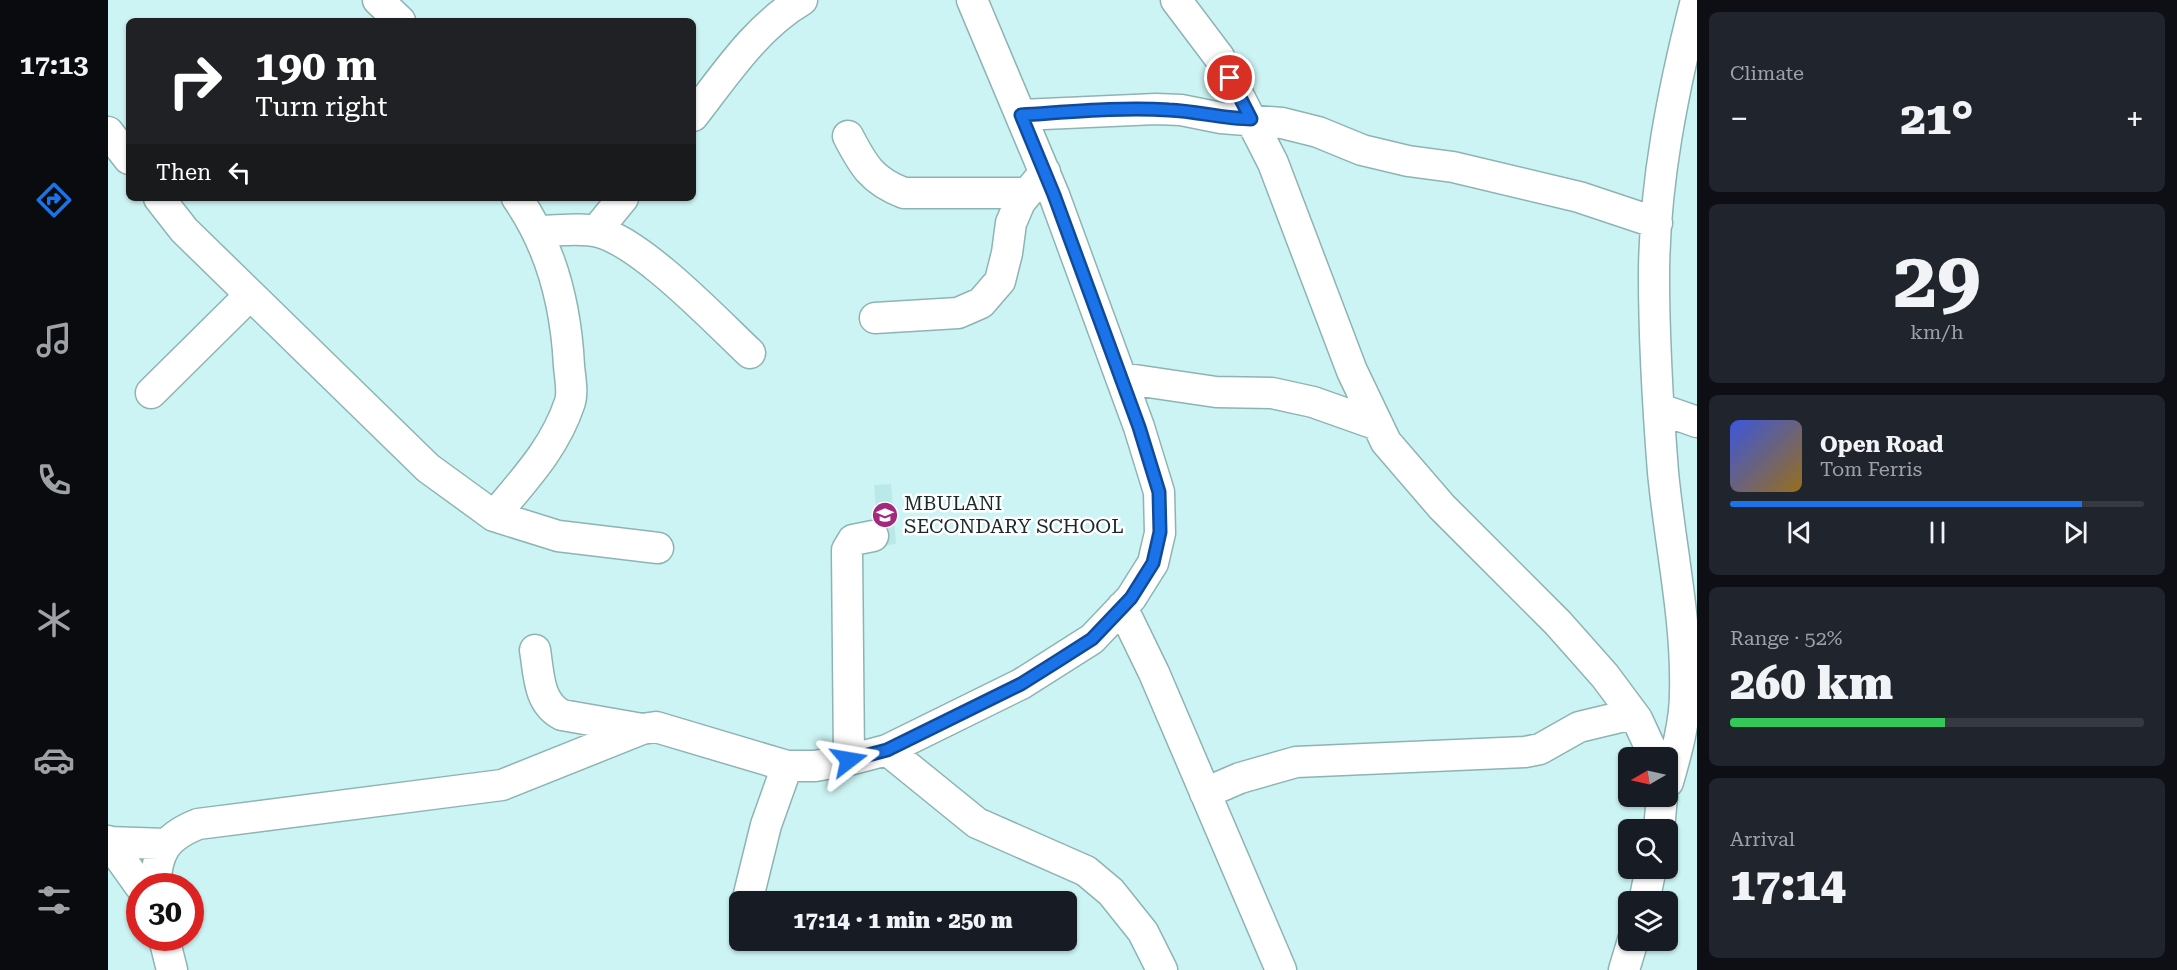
<!DOCTYPE html>
<meta charset="utf-8">
<style>
body{margin:0;font-family:"Roboto Serif",serif;background:#20242c;color:#f1f3f6;height:100vh;display:flex;flex-direction:column;font-size:22px;white-space:nowrap}
*{box-sizing:border-box;margin:0}
p{font-size:20px;color:#9ea1a6}
.icon{flex:none;width:33px;height:33px;fill:none;stroke:currentColor;stroke-width:2;stroke-linecap:round;stroke-linejoin:round}
.map{position:relative;flex:1;overflow:hidden}
.side{display:flex;flex-direction:column;gap:12px;padding:12px;background:#0d0f14;width:480px}
.side>*{flex:none}
.banner{position:absolute;left:18px;top:18px;width:570px;height:183px;border-radius:9px;box-shadow:0 2px 4px #0004;background:#202124;color:#fff;overflow:hidden}
.needle{width:39px;rotate:261deg}
.controls{position:absolute;left:1510px;top:747px;display:grid;gap:12px}
.controls a{display:grid;place-items:center;width:60px;height:60px;border-radius:9px;background:#171b24;box-shadow:0 2px 4px #0004;font-size:30px}
.speed{position:absolute;left:18px;top:873px;display:flex;gap:12px;font-size:30px;font-weight:700;text-align:center}
.speed>*{display:grid;place-content:center;width:78px;height:78px;border-radius:50%;background:#171b24;box-shadow:0 2px 4px #0004;line-height:1}
.speed .limit{border:9px solid #d22;background:#fff;color:#111}
.pin{position:absolute;display:grid;place-items:center;width:51px;height:51px;color:#fff;margin:-26px;border:3px solid #fff;border-radius:50%;box-shadow:0 2px 6px #0007}
.me{position:absolute;width:66px;margin:-33px;rotate:76deg;stroke-linejoin:round;filter:drop-shadow(0 0 4px #0008)}
.turn{display:flex;align-items:center;gap:21px;height:126px;padding:0 30px;font-size:27px}
.turn .icon{width:78px;height:78px;stroke-width:2.5}
.turn b{display:block;font-size:42px;line-height:51px}
.then{display:flex;align-items:center;height:57px;padding:0 30px;background:#0003;gap:12px;font-size:22px}
.big{font-size:45px;font-weight:800;line-height:1.1}
.side .tile{flex:1;display:flex;flex-direction:column;justify-content:center;gap:9px;min-width:0;padding:0 21px;border-radius:9px;background:#20242c}
.side .dial{align-items:center;gap:0}
.dial b{font-size:78px;line-height:1}
.song{display:flex;align-items:center;gap:18px}
.cover{width:72px;height:72px;border-radius:9px;background:linear-gradient(135deg,hsl(230 70% 55%),hsl(40 70% 35%))}
.played{height:6px;border-radius:3px;background:linear-gradient(90deg,#1a73e8 85%,#363941 85%)}
.keys{display:flex;justify-content:space-around;direction:ltr}
.heat{display:flex;justify-content:space-between;align-items:center;font-size:33px;direction:ltr}
.charge{height:9px;border-radius:4px;background:linear-gradient(90deg,#34c759 52%,#363941 0)}
.trip{position:absolute;left:621px;top:891px;width:348px;height:60px;border-radius:9px;background:#171b24;box-shadow:0 2px 4px #0004;font-weight:800;line-height:60px;text-align:center}
main{display:flex;flex:1;min-height:0}
.tabs{display:flex;flex-direction:column;width:108px;justify-content:space-around;align-items:center;background:#090b0e;color:#9ea1a6}
.tabs .icon{width:42px;height:42px}
.tabs .active{color:#1a73e8}
.tabs b{font-size:27px;color:#f1f3f6}
.map>svg:first-child{display:block}
</style>
<main>
<nav class="tabs">
<b>17:13</b>
<svg class="icon active" aria-label="directions" viewBox="0 0 24 24"><path d="M12 3l9 9-9 9-9-9zM9 14v-3h6M13 9l2 2-2 2"/></svg>
<svg class="icon" aria-label="music" viewBox="0 0 24 24"><path d="M9 18V5l10-2v13"/><circle cx="6" cy="18" r="3"/><circle cx="16" cy="16" r="3"/></svg>
<svg class="icon" aria-label="phone" viewBox="0 0 24 24"><path d="M5 4h4l2 5-3 2q2 4 5 5l2-3 5 2v4C11 20 4 13 5 4z"/></svg>
<svg class="icon" aria-label="climate" viewBox="0 0 24 24"><path d="M12 3v18M4 7l16 10M4 17L20 7"/></svg>
<svg class="icon" aria-label="car" viewBox="0 0 24 24"><path d="M5 17H2v-5l4-1 3-4h7l3 4 3 1v5h-3M9 17h6M6 11h13"/><circle cx="7" cy="17" r="2"/><circle cx="17" cy="17" r="2"/></svg>
<svg class="icon" aria-label="filters" viewBox="0 0 24 24"><path d="M4 7h16M4 17h16"/><circle cx="9" cy="7" r="2"/><circle cx="15" cy="17" r="2"/></svg>
</nav>
<div class="map">
<svg width="1589" height="970" viewBox="0 0 1589 970">
<rect width="100%" height="100%" fill="#cdf4f4"/>
<!-- built -->
<path fill="#b9e9e9" d="M783 484 788 544 771 546 766 485Z"/>
<g fill="none" stroke-linecap="round" stroke-linejoin="round">
<!-- minor casing -->
<g stroke="#8eb3b3" stroke-width="33">
<path id="minor" d="M270 0 292 21
M1068 0 1111 57 1165 163 1244 371 1278 442 1334 507 1450 623 1497 676 1529 719 1547 758
M913 115 1048 109 1073 110 1113 118 1174 123 1210 132 1254 150 1300 161 1345 167 1471 197 1549 223
M585 116C617 75 648 27 694 0
M0 132 21 159
M740 136C755 165 764 181 796 193H918
M51 198 76 230 320 468 386 516 450 536 550 548
M431 231C450 231 473 227 491 232 535 244 607 320 642 353
M488 231 515 198
M767 318 850 313 873 303 892 281 899 253 903 223 912 202 937 172
M1013 378 1108 392 1164 393 1205 402 1270 425
M43 393 142 295
M1552 409 1589 422
M386 516C416 480 447 448 462 402 465 392 462 377 461 366 458 305 444 248 409 198
M1014 607 1046 673 1173 970
M427 650C431 674 430 703 454 715L534 729
M779 750 869 823 978 871 1003 892 1035 932 1054 970
M741 760 739 550 745 540 765 536
M1560 782C1568 754 1577 723 1577 693 1579 619 1562 546 1555 472 1550 408 1546 342 1546 277 1546 184 1565 90 1588 0
M1097 793 1132 778 1188 762 1417 752 1432 749 1471 727 1525 714
M1551 830 1554 796
M0 841 32 886
M0 842 58 844
M47 886C49 852 57 837 90 824L394 785 534 729 548 727 679 766H707L741 760 779 750 913 684 984 639 1023 598 1045 563 1052 533 1051 492 1031 427 946 195 864 0
M639 902 658 825 679 766
M1536 902 1543 868
M56 938 64 970
M1516 970 1525 940"/>
</g>
<!-- minor -->
<use href="#minor" stroke="#fff" stroke-width="30"/>
</g>
<g fill="none" stroke-linecap="round" stroke-linejoin="round">
<!-- route casing -->
<g stroke="#114b97" stroke-width="15">
<path id="route" d="M741 760 779 750 913 684 948 662 984 639 1023 598 1045 563 1052 532 1051 492 1031 427 946 195 913 115C962 112 1011 107 1061 110 1089 111 1115 119 1143 119L1122 78"/>
</g>
<!-- route -->
<use href="#route" stroke="#1a73e8" stroke-width="10"/>
</g>
<!-- icons -->
<defs>
<g id="school-disc" transform="scale(1.35)"><circle r="9.5" fill="#a4287b" stroke="#fff"/><path d="M0-5L7-2L0 1L-7-2ZM-4 1L0 2.5L4 1V4Q0 6-4 4Z" fill="#fff"/></g>
</defs>
<g fill-rule="evenodd">
<use href="#school-disc" x="777" y="515"/>
</g>
<g text-anchor="middle" stroke-width="5" stroke-linejoin="round" paint-order="stroke">
<!-- poi labels -->
<g font-size="20" fill="#1a2929" stroke="#fff" text-anchor="start">
<text x="796" y="510">MBULANI<tspan x="796" dy="23">SECONDARY SCHOOL</tspan></text>
</g>
</g>
</svg>
<div class="controls">
<a><svg class="needle" viewBox="-14 -14 28 28"><path d="M0-13l5 13h-10z" fill="#e53935"/><path d="M0 13l5-13h-10z" fill="#9ea1a6"/></svg></a>
<a><svg class="icon" aria-label="search" viewBox="0 0 24 24"><circle cx="10" cy="10" r="6"/><path d="M15 15l6 6"/></svg></a>
<a><svg class="icon" aria-label="layers" viewBox="0 0 24 24"><path d="M12 4l9 5-9 5-9-5zM3 14l9 5 9-5"/></svg></a>
</div>
<div class="speed"><div class="limit">30</div></div>
<div class="pin" style="left:1122px;top:78px;background:#d93025"><svg class="icon" aria-label="arrive" viewBox="0 0 24 24"><path d="M6 21V4h12l-3 4 3 4H6"/></svg></div>
<svg class="me" style="left:741px;top:760px" viewBox="-20 -20 40 40"><path d="M0-17L14 15 0 8-14 15z" fill="#1a73e8" stroke="#fff" stroke-width="4"/></svg>
<div class="trip">17:14 · 1 min · 250 m</div>
<div class="banner">
<div class="turn"><svg class="icon" aria-label="right" viewBox="0 0 24 24"><path d="M7 20v-9h11M14 6l5 5-5 5"/></svg><div><b>190 m</b>Turn right</div></div>
<div class="then">Then<svg class="icon" aria-label="left" viewBox="0 0 24 24"><path d="M17 20v-9H6M10 6l-5 5 5 5"/></svg></div>
</div>
</div>
<section class="side">
<div class="tile"><p>Climate</p>
<div class="heat"><a>−</a><b class="big">21°</b><a>+</a></div>
</div>
<div class="tile dial"><b>29</b><p>km/h</p></div>
<div class="tile">
<div class="song"><i class="cover"></i><div><b>Open Road</b><p>Tom Ferris</p></div></div>
<div class="played"></div>
<div class="keys"><svg class="icon" aria-label="previous" viewBox="0 0 24 24"><path d="M18 5L8 12l10 7zM5 5v14"/></svg><svg class="icon" aria-label="pause" viewBox="0 0 24 24"><path d="M8 5v14M16 5v14"/></svg><svg class="icon" aria-label="next" viewBox="0 0 24 24"><path d="M6 5l10 7-10 7zM19 5v14"/></svg></div>
</div>
<div class="tile"><p>Range · 52%</p><b class="big">260 km</b><div class="charge"></div></div>
<div class="tile"><p>Arrival</p><b class="big">17:14</b></div>
</section>
</main>
